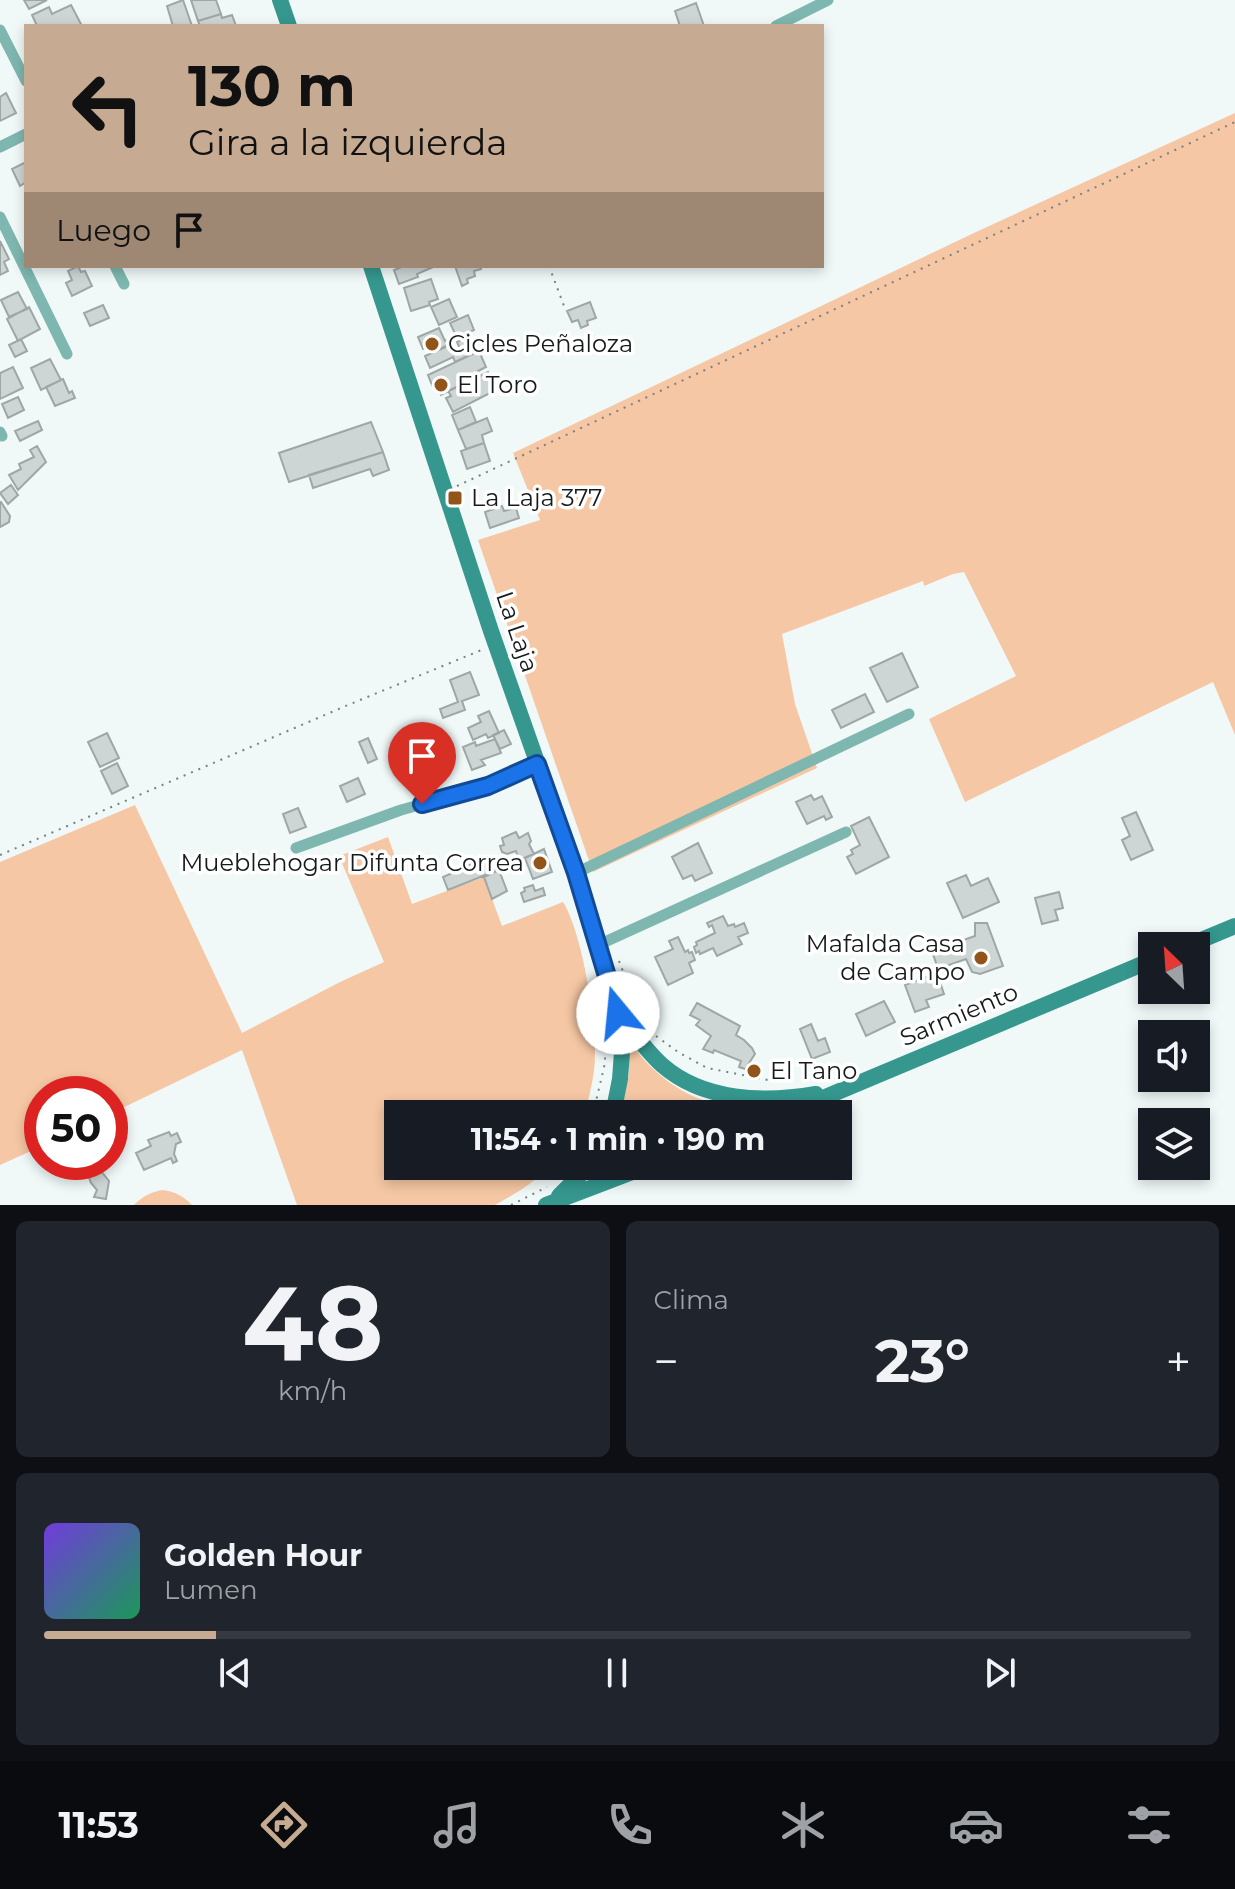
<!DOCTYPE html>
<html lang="es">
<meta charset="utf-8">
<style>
body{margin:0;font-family:Montserrat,sans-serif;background:#20242c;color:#f1f3f6;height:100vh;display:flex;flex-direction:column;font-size:30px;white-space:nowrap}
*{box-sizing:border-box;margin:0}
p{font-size:26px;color:#9ea1a6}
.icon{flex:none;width:44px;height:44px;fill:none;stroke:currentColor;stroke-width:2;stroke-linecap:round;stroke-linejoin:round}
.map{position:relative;height:1205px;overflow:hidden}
.sheet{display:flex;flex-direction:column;gap:16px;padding:16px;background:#0d0f14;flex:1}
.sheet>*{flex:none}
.top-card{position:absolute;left:24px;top:24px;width:800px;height:244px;border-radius:0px;box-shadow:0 4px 12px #0003;background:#c6ab92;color:#111;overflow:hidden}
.needle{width:52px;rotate:335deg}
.tools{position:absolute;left:1138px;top:932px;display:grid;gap:16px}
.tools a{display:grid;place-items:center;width:72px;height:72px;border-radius:0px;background:#171b24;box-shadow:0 4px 12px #0003;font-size:40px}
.speed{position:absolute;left:24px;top:1076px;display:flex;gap:16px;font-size:40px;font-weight:700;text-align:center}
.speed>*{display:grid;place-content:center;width:104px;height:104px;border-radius:50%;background:#171b24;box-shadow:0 4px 12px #0003;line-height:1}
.speed .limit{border:12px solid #d22;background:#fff;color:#111}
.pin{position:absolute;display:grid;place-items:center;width:68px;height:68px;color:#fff;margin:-82px -34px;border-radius:50% 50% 50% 0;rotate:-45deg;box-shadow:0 0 8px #0007}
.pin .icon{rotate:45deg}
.me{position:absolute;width:88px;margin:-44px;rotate:343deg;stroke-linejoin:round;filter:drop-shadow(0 0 6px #0008)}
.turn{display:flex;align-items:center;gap:28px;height:168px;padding:0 32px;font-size:36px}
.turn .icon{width:104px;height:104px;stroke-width:2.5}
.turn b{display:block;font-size:56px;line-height:68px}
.then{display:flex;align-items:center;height:76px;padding:0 32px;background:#0003;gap:16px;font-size:30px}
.big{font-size:60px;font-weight:700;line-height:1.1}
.sheet .widget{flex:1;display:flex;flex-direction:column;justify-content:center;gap:12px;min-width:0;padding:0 28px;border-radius:12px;background:#20242c}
.sheet .dial{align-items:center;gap:0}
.dial b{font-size:104px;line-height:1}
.song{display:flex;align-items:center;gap:24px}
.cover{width:96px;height:96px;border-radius:12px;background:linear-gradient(135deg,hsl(260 70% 55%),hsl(150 70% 35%))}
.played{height:8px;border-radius:4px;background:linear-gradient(90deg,#c6ab92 15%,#363941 15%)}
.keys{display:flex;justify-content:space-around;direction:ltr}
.heat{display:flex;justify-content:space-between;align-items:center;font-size:44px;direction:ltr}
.sheet .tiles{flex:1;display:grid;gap:16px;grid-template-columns:1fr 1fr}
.widget:last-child{grid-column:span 2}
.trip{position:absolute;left:384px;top:1100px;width:468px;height:80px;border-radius:0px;background:#171b24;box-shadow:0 4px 12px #0003;font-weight:700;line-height:80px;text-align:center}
.tab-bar{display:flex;height:128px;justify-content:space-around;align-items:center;background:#090b0e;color:#9ea1a6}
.tab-bar .icon{width:56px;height:56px}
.tab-bar .selected{color:#c6ab92}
.tab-bar b{font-size:36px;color:#f1f3f6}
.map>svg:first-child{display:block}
</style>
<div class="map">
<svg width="1235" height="1205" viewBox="0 0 1235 1205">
<rect width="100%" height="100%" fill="#f0f9f8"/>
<!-- green -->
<path fill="#f5c7a4" d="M1235 113V735L1213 682 965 802 929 719 1016 676 964 572 953 574 924 586 923 581 782 634 795 704 817 768 593 872 478 540 540 520 513 453 976 232Z
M135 805 242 1033 340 982 384 962 339 856 388 837 412 904 484 877 502 926 563 902C583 934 599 1033 594 1071 592 1086 588 1100 585 1114H398V1166H550C534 1183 515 1194 495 1205H297L242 1050 110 1114V1094H42V1146L0 1165V862Z
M627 1036C645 1069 688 1103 727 1105 746 1106 765 1104 784 1105L763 1114H620L629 1074Z
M163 1190C176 1192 183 1196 192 1205H134C143 1196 151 1192 163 1190Z"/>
<!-- building -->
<path fill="#cdd6d4" stroke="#9fa7a6" stroke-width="2" d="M24 0H47L29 9Z
M183 0 192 26H173L167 6Z
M191 0H216L221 14 198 21Z
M696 3 704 26H680L675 11Z
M71 5 82 26H37L32 15 49 7 52 14Z
M221 14 222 18 232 15 236 26H200L198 21Z
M6 93 16 113 0 121V97Z
M26 162V182L20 186 12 169Z
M0 241 9 259 4 262 8 271 0 275Z
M78 266 81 272 85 271 92 286 72 296 66 283 72 280 68 271Z
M404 266H433V267L417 274 418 277 399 284 394 270Z
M455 266H480L481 269 474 271 475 276 467 279 468 283 462 286Z
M431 279 438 299 429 302 430 305 411 311 404 288Z
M18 292 27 309 9 317 1 300Z
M449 299 457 317 439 325 431 307Z
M590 302 596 318 587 321 588 325 581 328 578 320 572 322 567 311Z
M103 305 109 318 90 326 84 313Z
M29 307 40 329 18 341 7 319Z
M468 315 474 330 457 338 450 323Z
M439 328 445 341 450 338 452 343 434 352 431 345 423 349 418 337Z
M468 336 476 352 455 362 453 357 430 368 425 356 450 345 454 353 460 349 457 342Z
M21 339 27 351 15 357 9 345Z
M479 351 486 367 478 371 480 376 441 395 436 384 432 385 428 375Z
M50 359 61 380 41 390 31 368Z
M13 367 23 388 0 399V373Z
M488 372 496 390 453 412 446 398 451 396 448 391Z
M63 379 69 393 72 391 75 398 55 406 46 387Z
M18 397 24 410 8 418 2 404Z
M470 407 476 422 458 430 452 415Z
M487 418 492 431 482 435 484 443 466 449 458 430Z
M38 421 42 430 20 441 15 431Z
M371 422 383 452 289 482 279 453Z
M484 443 490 461 467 469 461 451Z
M37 446 46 462 18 490 9 475 21 469 19 464 34 457 30 450Z
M383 452 389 470 373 476 370 469 313 488 309 475Z
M11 485 18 495 8 504 0 493Z
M1 502 10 516 9 522 0 527V503Z
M502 506 504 511 516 508 519 518 490 528 485 512Z
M902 653 918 687 887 702 870 668Z
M470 672 479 695 462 701 465 710 443 718 440 709 458 702 450 680Z
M865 694 874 712 841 728 832 710Z
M489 711 499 733 488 738 486 734 473 740 468 728 481 722 478 716Z
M504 730 511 744 500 749 493 735Z
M107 733 119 758 100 767 88 742Z
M368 738 377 759 368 763 359 742Z
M495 739 501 753 481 760 485 765 472 770 463 747 475 742 476 746Z
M117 763 128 786 112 794 101 771Z
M358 778 365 794 347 802 340 786Z
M811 795 814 800 822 796 832 817 826 820 824 816 807 824 796 802Z
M298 808 306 827 290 833 283 814Z
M1136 812 1153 850 1131 860 1122 840 1130 836 1122 818Z
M869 817 889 857 856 874 847 857 853 854 851 850 860 845 851 826Z
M516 832 519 838 528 833 531 841 529 844 534 854 519 860 516 851 507 854 502 852 500 846 504 845 502 838Z
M698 843 712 873 695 881 692 875 683 879 672 857Z
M544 849 552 872 533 879 525 858Z
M488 857 492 860 498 870 448 890 443 877Z
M499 870 507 891 492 899 484 877Z
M966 875 971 886 988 878 999 902 963 918 947 883Z
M533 885 535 891 543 888 545 895 524 902 521 893 525 891 524 888Z
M1059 892 1063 908 1055 910 1058 920 1042 924 1035 898Z
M723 916 728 926 734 924 735 927 744 923 748 933 738 937 742 944 717 956 713 948 700 954 699 951 696 953 694 947 697 945 696 942 715 933 712 925 709 927 707 923Z
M975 923H987L1003 966 980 974 972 972 966 959 938 969 932 951 975 936Z
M678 937 685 952 688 950 689 953 692 952 695 960 689 963 693 973 668 985 655 957 673 949 669 941Z
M937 973 944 994 926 1000 929 1007 915 1012 905 985Z
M884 1001 895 1022 866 1036 856 1014Z
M697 1003 740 1026 736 1035 744 1040 752 1048 755 1054 745 1069 739 1067 741 1061 714 1050 713 1053 703 1049 711 1036 696 1025 700 1020 690 1015Z
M811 1024 818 1041 825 1038 830 1052 812 1059 800 1029Z
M169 1132 171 1136 177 1133 181 1142 176 1144 174 1154 177 1161 173 1163 171 1158 144 1170 136 1153 151 1146 148 1140Z
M77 1162H97L101 1171 109 1181 106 1199 94 1197 97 1190 91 1183 84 1164 78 1166Z"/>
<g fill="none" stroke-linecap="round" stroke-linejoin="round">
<!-- path -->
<path stroke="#7b8080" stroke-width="2" stroke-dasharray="2 6" stroke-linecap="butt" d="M549 266 564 306
M457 486 1235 122
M0 855 348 705 484 649
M619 961 639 1013 649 1028
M656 1036 678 1052 707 1068 768 1080
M593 1114 605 1063V1039
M511 1205 547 1187"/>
<!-- street -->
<path stroke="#7eb7b0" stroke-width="11" d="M776 26 828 0
M0 30 26 81
M0 147 26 134
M0 217 67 354
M115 266 124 284
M0 432 2 436
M296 848 401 810 488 786 537 764
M576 873 909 714
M596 946 846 832"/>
<!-- secondary -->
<path stroke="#35978e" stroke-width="16" d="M280 0 289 26
M371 266 491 631 576 873 618 1013 622 1052 620 1079 613 1114
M1187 946 1235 926
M618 1013C632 1030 645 1050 662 1065 703 1101 764 1103 816 1094
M785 1114 1152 960
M559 1196 589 1166
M546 1205 648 1166"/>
</g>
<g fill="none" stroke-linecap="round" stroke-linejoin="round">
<!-- route casing -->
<g stroke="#114b97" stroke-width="20">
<path id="route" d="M422 804 488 786 537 764 576 873 618 1013"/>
</g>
<!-- route -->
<use href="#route" stroke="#1a73e8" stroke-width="14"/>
</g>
<!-- markers -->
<g fill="#925418" stroke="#fff" stroke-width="3">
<circle cx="432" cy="344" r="8"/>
<circle cx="441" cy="385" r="8"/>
<rect x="447" y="490" width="16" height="16" rx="4"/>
<circle cx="540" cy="863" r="8"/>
<circle cx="981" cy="958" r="8"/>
<circle cx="754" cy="1071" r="8"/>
</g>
<g text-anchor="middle" stroke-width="7" stroke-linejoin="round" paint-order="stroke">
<!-- poi labels -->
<g font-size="24" fill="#171a1a" stroke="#fff" text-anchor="start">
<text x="448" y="352">Cicles Peñaloza</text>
<text x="457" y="393">El Toro</text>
<text x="471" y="506">La Laja 377</text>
<text x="524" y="871" text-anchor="end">Mueblehogar Difunta Correa</text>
<text x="965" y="952" text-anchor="end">Mafalda Casa<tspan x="965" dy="28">de Campo</tspan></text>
<text x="770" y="1079">El Tano</text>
</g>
<!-- street labels -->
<g font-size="24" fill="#171a1a" stroke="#fff">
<text transform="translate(517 632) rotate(71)" y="8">La Laja</text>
<text transform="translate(959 1015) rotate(-23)" y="8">Sarmiento</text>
</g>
</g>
</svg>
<div class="tools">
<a><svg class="needle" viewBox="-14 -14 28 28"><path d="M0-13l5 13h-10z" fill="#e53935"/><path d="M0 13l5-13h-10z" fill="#9ea1a6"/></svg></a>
<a><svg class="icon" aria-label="sound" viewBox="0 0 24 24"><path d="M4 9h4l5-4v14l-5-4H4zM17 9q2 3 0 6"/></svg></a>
<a><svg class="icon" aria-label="layers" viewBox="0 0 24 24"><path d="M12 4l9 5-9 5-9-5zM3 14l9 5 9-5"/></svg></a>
</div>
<div class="speed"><div class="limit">50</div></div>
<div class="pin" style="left:422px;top:804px;background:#d93025"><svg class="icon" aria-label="arrive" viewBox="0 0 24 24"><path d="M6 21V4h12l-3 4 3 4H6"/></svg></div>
<svg class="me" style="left:618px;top:1013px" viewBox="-20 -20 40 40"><circle r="19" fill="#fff"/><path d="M0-13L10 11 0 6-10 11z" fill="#1a73e8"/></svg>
<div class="trip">11:54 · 1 min · 190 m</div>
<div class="top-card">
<div class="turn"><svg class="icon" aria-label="left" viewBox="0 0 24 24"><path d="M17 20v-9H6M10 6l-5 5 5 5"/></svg><div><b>130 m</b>Gira a la izquierda</div></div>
<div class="then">Luego<svg class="icon" aria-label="arrive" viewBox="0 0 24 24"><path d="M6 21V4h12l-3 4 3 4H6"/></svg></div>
</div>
</div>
<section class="sheet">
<div class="tiles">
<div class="widget dial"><b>48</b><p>km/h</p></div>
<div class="widget"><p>Clima</p>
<div class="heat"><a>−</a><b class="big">23°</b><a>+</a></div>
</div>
<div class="widget">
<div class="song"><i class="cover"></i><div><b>Golden Hour</b><p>Lumen</p></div></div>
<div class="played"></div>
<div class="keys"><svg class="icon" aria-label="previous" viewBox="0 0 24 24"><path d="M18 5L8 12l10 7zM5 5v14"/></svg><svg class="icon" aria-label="pause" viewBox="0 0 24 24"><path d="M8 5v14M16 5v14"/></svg><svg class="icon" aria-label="next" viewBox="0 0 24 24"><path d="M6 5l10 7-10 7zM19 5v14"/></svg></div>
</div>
</div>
</section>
<nav class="tab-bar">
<b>11:53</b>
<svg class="icon selected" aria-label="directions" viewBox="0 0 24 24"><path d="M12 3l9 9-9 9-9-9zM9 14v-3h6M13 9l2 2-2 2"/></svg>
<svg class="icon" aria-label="music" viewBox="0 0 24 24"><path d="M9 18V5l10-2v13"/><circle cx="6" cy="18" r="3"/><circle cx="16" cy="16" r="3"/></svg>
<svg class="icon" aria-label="phone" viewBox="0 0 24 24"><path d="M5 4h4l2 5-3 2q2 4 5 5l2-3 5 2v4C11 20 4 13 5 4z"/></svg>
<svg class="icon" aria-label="climate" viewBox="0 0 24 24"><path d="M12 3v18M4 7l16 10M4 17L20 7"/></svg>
<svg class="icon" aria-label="car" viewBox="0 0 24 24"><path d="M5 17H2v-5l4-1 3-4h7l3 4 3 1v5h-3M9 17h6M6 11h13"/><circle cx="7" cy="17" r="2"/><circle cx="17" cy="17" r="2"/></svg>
<svg class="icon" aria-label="filters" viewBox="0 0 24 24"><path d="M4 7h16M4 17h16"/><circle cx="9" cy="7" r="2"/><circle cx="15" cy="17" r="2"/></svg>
</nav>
